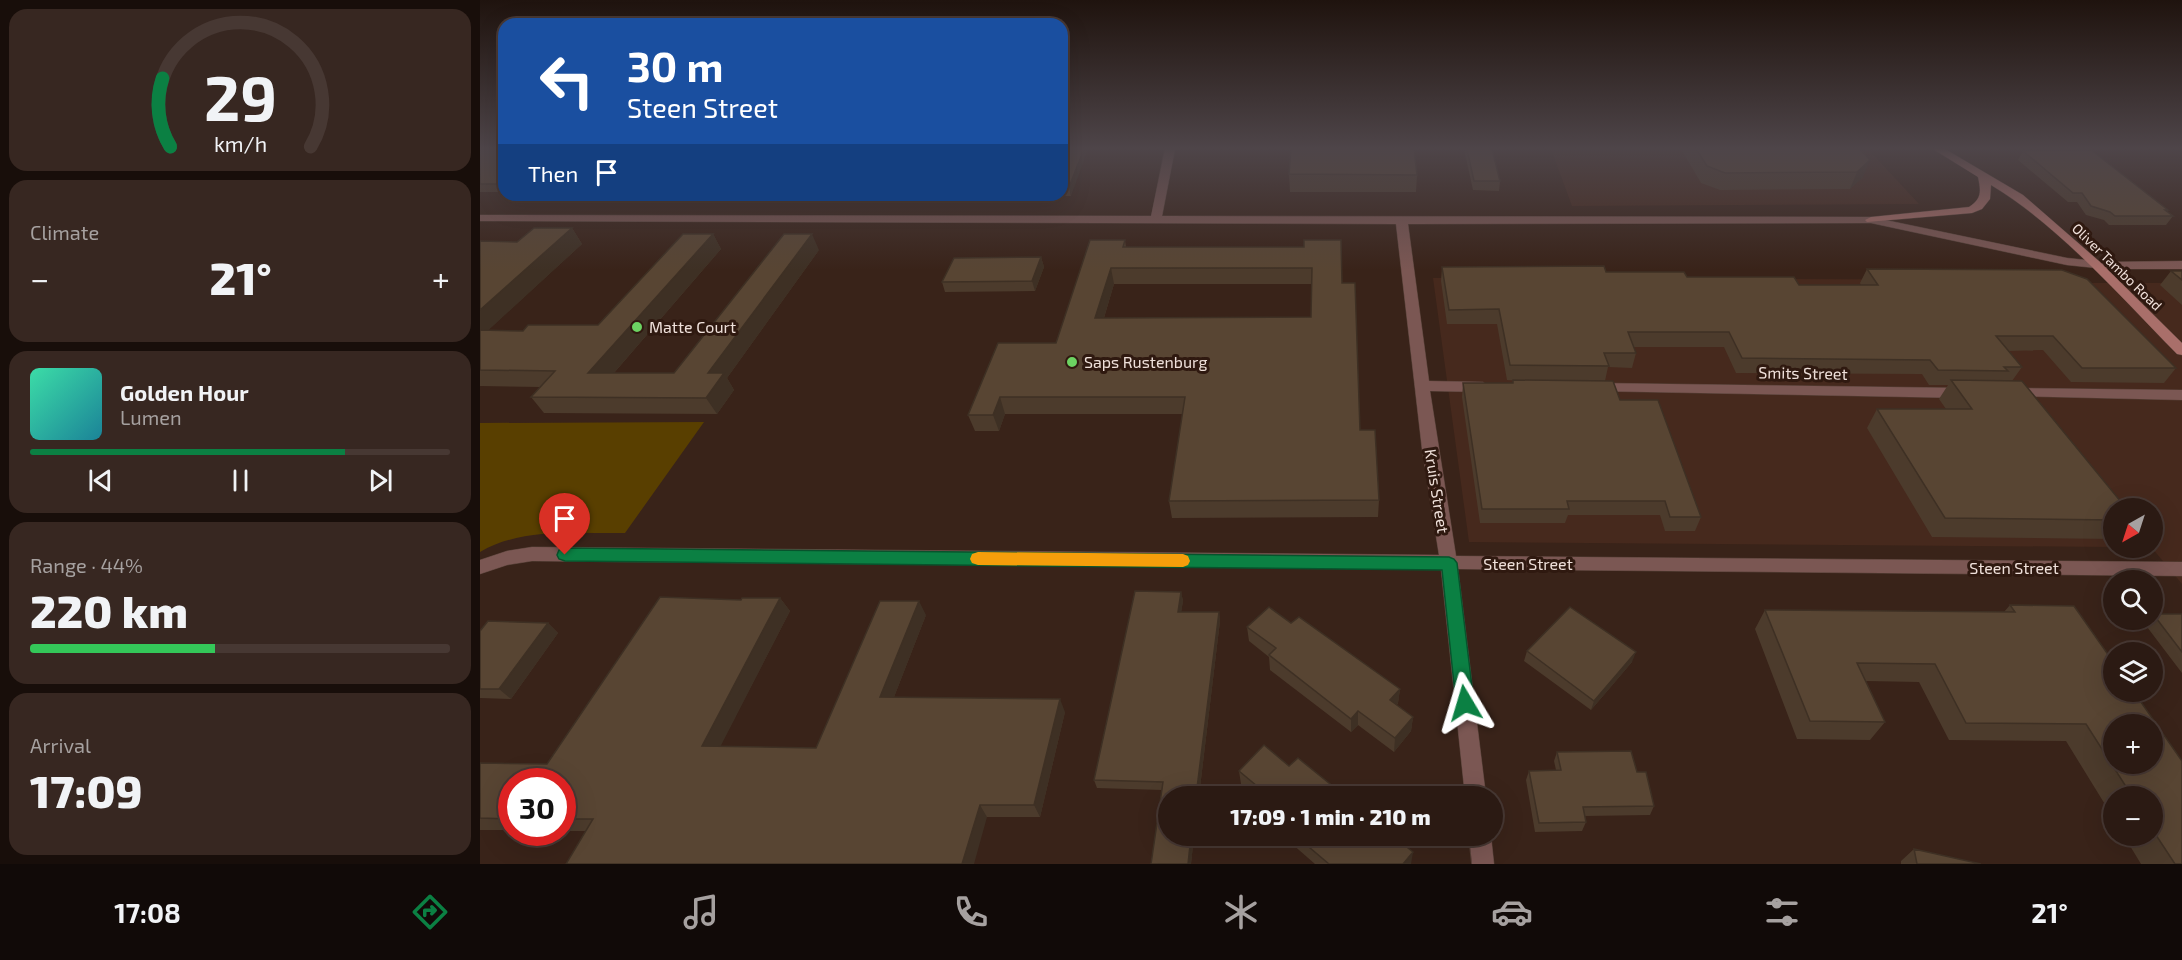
<!DOCTYPE html>
<meta charset="utf-8">
<style>
body{margin:0;font-family:"Exo 2",sans-serif;background:#372721;color:#f1f3f6;height:100vh;display:flex;flex-direction:column;font-size:22px;white-space:nowrap}
*{box-sizing:border-box;margin:0}
p{font-size:20px;color:#a6a1a0}
.icon{flex:none;width:33px;height:33px;fill:none;stroke:currentColor;stroke-width:2;stroke-linecap:round;stroke-linejoin:round}
.map{position:relative;flex:1;overflow:hidden}
.details{display:flex;flex-direction:column;gap:9px;padding:9px;background:#180e0a;width:480px}
.details>*{flex:none}
.top-card{position:absolute;left:18px;top:18px;width:570px;height:183px;border-radius:18px;box-shadow:0 6px 24px #0002,0 0 0 2px #473833;background:#1a4fa0;color:#fff;overflow:hidden}
.needle{width:39px;rotate:219deg}
.controls{position:absolute;left:1623px;top:498px;display:grid;gap:12px}
.controls a{display:grid;place-items:center;width:60px;height:60px;border-radius:50%;background:#2b1a13;box-shadow:0 6px 24px #0002,0 0 0 2px #473833;font-size:30px}
.speed{position:absolute;left:18px;top:768px;display:flex;gap:12px;font-size:30px;font-weight:700;text-align:center}
.speed>*{display:grid;place-content:center;width:78px;height:78px;border-radius:50%;background:#2b1a13;box-shadow:0 6px 24px #0002,0 0 0 2px #473833;line-height:1}
.speed .limit{border:9px solid #d22;background:#fff;color:#111}
.pin{position:absolute;display:grid;place-items:center;width:51px;height:51px;color:#fff;margin:-62px -26px;border-radius:50% 50% 50% 0;rotate:-45deg;box-shadow:0 0 6px #0007}
.pin .icon{rotate:45deg}
.me{position:absolute;width:66px;margin:-33px;rotate:353deg;stroke-linejoin:round;filter:drop-shadow(0 0 4px #0008)}
.turn{display:flex;align-items:center;gap:21px;height:126px;padding:0 30px;font-size:27px}
.turn .icon{width:78px;height:78px;stroke-width:2.5}
.turn b{display:block;font-size:42px;line-height:51px}
.then{display:flex;align-items:center;height:57px;padding:0 30px;background:#0003;gap:12px;font-size:22px}
.big{font-size:45px;font-weight:800;line-height:1.1}
.details .card{flex:1;display:flex;flex-direction:column;justify-content:center;gap:9px;min-width:0;padding:0 21px;border-radius:18px;background:#372721}
.details .dial{align-items:center;gap:0}
.dial svg{height:156px;overflow:visible;fill:none;stroke:#473833;stroke-width:7;stroke-linecap:round;text-anchor:middle}
.dial text{fill:#f1f3f6;stroke:none}
.song{display:flex;align-items:center;gap:18px}
.cover{width:72px;height:72px;border-radius:9px;background:linear-gradient(135deg,hsl(160 70% 55%),hsl(190 70% 35%))}
.played{height:6px;border-radius:3px;background:linear-gradient(90deg,#0b8043 75%,#473833 75%)}
.keys{display:flex;justify-content:space-around;direction:ltr}
.heat{display:flex;justify-content:space-between;align-items:center;font-size:33px;direction:ltr}
.charge{height:9px;border-radius:4px;background:linear-gradient(90deg,#34c759 44%,#473833 0)}
.trip{position:absolute;left:678px;top:786px;width:345px;height:60px;border-radius:30px;background:#2b1a13;box-shadow:0 6px 24px #0002,0 0 0 2px #473833;font-weight:800;line-height:60px;text-align:center}
.dock{display:flex;height:96px;justify-content:space-around;align-items:center;background:#110a08;color:#a6a1a0}
.dock .icon{width:42px;height:42px}
.dock .selected{color:#0b8043}
.dock b{font-size:27px;color:#f1f3f6}
main{display:flex;flex:1;min-height:0}
.map>svg:first-child{display:block}
</style>
<main>
<section class="details">
<div class="card dial"><svg viewBox="0 0 100 80">
<path d="M14 69A42 42 0 1 1 86 69"/>
<path d="M14 69A42 42 0 0 1 10 34" stroke="#0b8043"/>
<text x="50" y="56" font-size="32" font-weight="700">29</text>
<text x="50" y="72" font-size="11">km/h</text>
</svg></div>
<div class="card"><p>Climate</p>
<div class="heat"><a>−</a><b class="big">21°</b><a>+</a></div>
</div>
<div class="card">
<div class="song"><i class="cover"></i><div><b>Golden Hour</b><p>Lumen</p></div></div>
<div class="played"></div>
<div class="keys"><svg class="icon" aria-label="previous" viewBox="0 0 24 24"><path d="M18 5L8 12l10 7zM5 5v14"/></svg><svg class="icon" aria-label="pause" viewBox="0 0 24 24"><path d="M8 5v14M16 5v14"/></svg><svg class="icon" aria-label="next" viewBox="0 0 24 24"><path d="M6 5l10 7-10 7zM19 5v14"/></svg></div>
</div>
<div class="card"><p>Range · 44%</p><b class="big">220 km</b><div class="charge"></div></div>
<div class="card"><p>Arrival</p><b class="big">17:09</b></div>
</section>
<div class="map">
<svg width="1702" height="864" viewBox="0 0 1702 864">
<rect width="100%" height="100%" fill="#392319"/>
<!-- built -->
<path fill="#46291d" d="M1071 149H1388L1439 204 1092 206Z
M953 278 1588 280 1591 283H1702V584L1672 548V508H1634L1633 547 989 542Z"/>
<!-- green -->
<path fill="#593f00" d="M224 422 145 533C98 534 42 527 0 552V423Z"/>
<g fill="none" stroke-linecap="round" stroke-linejoin="round">
<!-- minor casing -->
<g stroke="#564138" stroke-width="1">
<path id="minor" d="M685 149H695L682 216 1391 217 1587 258 1626 262 1702 261V269H1626L1587 265 1391 223 928 224 949 381 1003 382 1010 387 1003 392 950 391 976 556 1702 562V576L978 569 1006 796H985L961 569 52 561 27 565 0 574V560L27 551 52 547 959 555 942 449 916 224 0 221V215L671 216Z
M1117 383 1483 388 1490 393 1483 398 1112 391 1110 388 1112 385Z
M1534 388 1702 390V400L1529 396 1527 393 1529 390Z
M989 836H1011L1014 864H992Z"/>
</g>
<!-- secondary casing -->
<g stroke="#564138" stroke-width="1">
<path id="secondary" d="M1453 149H1465L1543 195 1620 262 1702 343V355L1697 354C1642 298 1578 225 1511 185L1510 199 1502 209 1492 213 1387 222 1385 220 1391 217 1489 207C1502 199 1501 191 1498 177Z"/>
</g>
<!-- minor -->
<use href="#minor" fill="#7b5753" fill-rule="evenodd"/>
<!-- secondary -->
<use href="#secondary" fill="#a96f6a" fill-rule="evenodd"/>
</g>
<!-- wall -->
<path fill="#4c3b2c" fill-rule="evenodd" d="M0 149H24V192H0Z
M582 149 591 196 406 195H582Z
M984 149H1012L1020 181 1019 191 993 190Z
M1201 149H1380L1383 177 1370 189 1240 190 1221 183Z
M1543 151 1688 210 1687 212 1693 216 1686 225H1629L1624 220 1606 215 1597 202H1588L1538 160Z
M809 174 937 175 936 192H810Z
M92 228 102 244 8 330 43 331 118 325 233 234 241 249 134 373H194L339 250 247 378 254 390 237 414 64 413 51 397 60 387 0 386V241L37 242Z
M645 240 646 247H824L862 283 880 430 899 500 898 517 692 518 689 501 703 414H525L519 431H495L488 415 576 343ZM634 284H832L831 317 624 318Z
M561 257 564 267 555 291 465 292 462 282Z
M962 267 1126 272 1319 285H1381L1380 283 1387 269 1696 368 1684 383 1591 382 1563 350 1528 351 1542 367 1532 381 1634 508V539L1452 537 1387 428 1397 409H1466L1459 399 1468 385H1449L1442 374 1256 373 1244 347H1153L1156 353 1152 368 1128 367 1125 381 1027 380 1017 324H967L961 281Z
M1691 271H1702V305L1680 285Z
M1033 380 1140 400 1221 517 1215 531H1185L1180 515H1088L1085 523H1000L982 397 983 383H1032Z
M655 591 701 592 703 601 701 612H739L740 621 719 796H688V836H714L711 864H671L682 790 617 788 614 780Z
M300 598 310 611 240 746 336 748 446 615 414 697 585 712 560 817H507L106 831H82V782H32V830H0V763L67 764 261 600Z
M1530 605 1594 606 1634 663V692H1654L1702 761V864H1661L1644 836H1672V796H1634V819L1586 741 1469 740 1439 682 1386 681 1405 722 1390 740 1317 739 1275 629 1285 610 1524 612ZM1634 724H1672V764H1634Z
M1673 614H1702V673L1664 623 1667 620H1672Z
M68 623 78 633 31 699 0 698V631Z
M811 623 920 689 918 703 917 705 933 717 931 731 914 752 878 725 871 732 790 670 789 657 769 641 767 627Z
M1047 651 1152 662 1111 710 1044 661Z
M1077 752 1157 772 1174 806 1170 815 1105 816 1106 822 1102 831 1055 832 1046 780 1049 771 1076 770 1074 761Z
M809 766 865 796H776L761 784 759 771Z
M803 836H913L931 864H835Z
M1434 849 1501 864H1421V861Z"/>
<!-- shaded-wall -->
<path fill="#3e3024" d="M604 149H608L591 196 589 187Z
M1390 160 1383 177 1370 189 1377 172Z
M92 228 102 244 0 338V310Z
M233 234 241 249 120 389 108 373Z
M332 234 339 250 247 378 254 390 237 414 226 398 228 373Z
M561 257 564 267 555 291 552 281Z
M631 268 634 284 619 334 615 318Z
M520 397 525 414 519 431 513 415Z
M701 592 703 601 700 621 698 612Z
M300 598 310 611 234 759 222 746Z
M439 601 446 615 409 710 400 697Z
M739 612 740 621 719 796H716Z
M68 623 78 633 31 699 19 689Z
M1156 652 1152 662 1111 710 1114 701Z
M920 689 918 703 909 714 910 700Z
M580 699 585 712 560 817 554 805Z
M878 711V725L871 732V719Z
M933 717 931 731 914 752 915 738Z
M500 805 507 817 494 864H482Z
M711 836H714L711 864H708Z
M933 852 931 864H923Z"/>
<!-- building -->
<path fill="#584533" stroke="#3e3024" stroke-width="1.5" fill-rule="evenodd" d="M0 149H24V184H0Z
M582 149H604L589 187H582Z
M811 149H934L937 175 809 174Z
M987 149H1012L1020 181H994Z
M1216 149H1380L1390 160 1377 172 1245 173 1227 166Z
M1611 150 1688 210H1685L1693 216H1635L1630 212 1611 206 1602 193H1593L1543 151Z
M54 228H92L0 310V241L37 242Z
M203 234H233L108 373H194L304 234H332L228 373H244L226 398 51 397 75 371 0 370V330L43 331 48 325H118Z
M610 240H645L643 247H824V240H861L862 283H875L880 430H895L899 500 689 501 705 397H520L513 415H488L518 343H576ZM631 268H832L831 317 615 318Z
M561 257 552 281 462 282 474 258Z
M1124 266 1126 272H1204L1207 277H1314L1319 285H1398L1387 269 1582 270 1607 279 1696 368H1602L1573 336H1516L1542 367H1524L1528 371 1458 370 1450 360 1262 358 1249 332H1148L1156 353H1124L1129 366 1030 365 1019 309 969 310 962 267Z
M1691 271H1702V280Z
M1033 380 1133 381 1140 400H1178L1221 517H1190L1185 501H1087L1089 509H1002L983 383H1033Z
M1471 380 1542 381 1646 508H1634V520L1465 518 1397 409H1492Z
M655 591 701 592 698 612H739L716 796H688V836H711L708 864H671L683 782 614 780Z
M180 597 261 600 262 598H300L222 746 336 748 400 601H439L400 697 580 699 554 805H500L482 864H86L113 819H82V782H32V819L0 818V763L67 764Z
M1530 605 1594 606 1634 663V692H1654L1702 761V864H1695L1672 829V796H1652L1606 724 1486 723 1455 664 1377 663 1405 722 1330 721 1285 610 1535 612ZM1634 724H1672V764H1634Z
M789 607 811 623 819 617 920 689 910 700 933 717 915 738 878 711 871 719 789 655 796 648 767 627Z
M1090 607 1156 652 1114 701 1047 651Z
M1673 614H1702V652Z
M8 621 68 623 19 689H0V631Z
M784 745 809 766 818 758 865 796H789L759 771Z
M1151 751 1157 772H1166L1174 806 1103 807 1106 822 1059 823 1049 771 1081 770 1077 752Z
M816 836H913L933 852 923 864H849Z
M1434 849 1501 864H1437Z"/>
<!-- sky -->
<linearGradient id="sky" x2="0" y2="1"><stop stop-color="#1f130e"/><stop offset="0.55" stop-color="#4e4549"/><stop offset="1" stop-color="#4e4549" stop-opacity="0"/></linearGradient>
<rect width="1702" height="270" fill="url(#sky)"/>
<!-- route -->
<path fill="#0b8043" stroke="#07532c" stroke-width="1.5" d="M85 548 969 557 974 559 977 563 994 703 991 709 985 711 978 709 976 703 962 570 85 561 79 559 77 555 79 550Z"/>
<!-- slow -->
<path fill="#f59e0b" d="M498 552 703 554 708 556 710 561 708 565 703 567 498 565 492 563 490 559 492 554Z"/>
<!-- markers -->
<g fill="#6cd362" stroke="#2f1910" stroke-width="2">
<circle cx="157" cy="327" r="6"/>
<circle cx="592" cy="362" r="6"/>
</g>
<g text-anchor="middle" stroke-width="6" stroke-linejoin="round" paint-order="stroke">
<!-- far-street labels -->
<g font-size="14" fill="#efe0da" stroke="#2f1910">
<text transform="translate(1637 267) rotate(44)" y="5">Oliver Tambo Road</text>
</g>
<!-- poi labels -->
<g font-size="16" fill="#efe0da" stroke="#2f1910" text-anchor="start">
<text x="169" y="333">Matte Court</text>
<text x="604" y="368">Saps Rustenburg</text>
</g>
<!-- street labels -->
<g font-size="16" fill="#efe0da" stroke="#2f1910">
<text transform="translate(1323 373) rotate(1)" y="6">Smits Street</text>
<text transform="translate(957 491) rotate(81)" y="6">Kruis Street</text>
<text x="1048" y="570">Steen Street</text>
<text x="1534" y="574">Steen Street</text>
</g>
</g>
</svg>
<div class="controls">
<a><svg class="needle" viewBox="-14 -14 28 28"><path d="M0-13l5 13h-10z" fill="#e53935"/><path d="M0 13l5-13h-10z" fill="#a6a1a0"/></svg></a>
<a><svg class="icon" aria-label="search" viewBox="0 0 24 24"><circle cx="10" cy="10" r="6"/><path d="M15 15l6 6"/></svg></a>
<a><svg class="icon" aria-label="layers" viewBox="0 0 24 24"><path d="M12 4l9 5-9 5-9-5zM3 14l9 5 9-5"/></svg></a>
<a>+</a>
<a>−</a>
</div>
<div class="speed"><div class="limit">30</div></div>
<div class="pin" style="left:85px;top:555px;background:#d93025"><svg class="icon" aria-label="arrive" viewBox="0 0 24 24"><path d="M6 21V4h12l-3 4 3 4H6"/></svg></div>
<svg class="me" style="left:985px;top:703px" viewBox="-20 -20 40 40"><path d="M0-17L14 15 0 8-14 15z" fill="#0b8043" stroke="#fff" stroke-width="4"/></svg>
<div class="trip">17:09 · 1 min · 210 m</div>
<div class="top-card">
<div class="turn"><svg class="icon" aria-label="left" viewBox="0 0 24 24"><path d="M17 20v-9H6M10 6l-5 5 5 5"/></svg><div><b>30 m</b>Steen Street</div></div>
<div class="then">Then<svg class="icon" aria-label="arrive" viewBox="0 0 24 24"><path d="M6 21V4h12l-3 4 3 4H6"/></svg></div>
</div>
</div>
</main>
<nav class="dock">
<b>17:08</b>
<svg class="icon selected" aria-label="directions" viewBox="0 0 24 24"><path d="M12 3l9 9-9 9-9-9zM9 14v-3h6M13 9l2 2-2 2"/></svg>
<svg class="icon" aria-label="music" viewBox="0 0 24 24"><path d="M9 18V5l10-2v13"/><circle cx="6" cy="18" r="3"/><circle cx="16" cy="16" r="3"/></svg>
<svg class="icon" aria-label="phone" viewBox="0 0 24 24"><path d="M5 4h4l2 5-3 2q2 4 5 5l2-3 5 2v4C11 20 4 13 5 4z"/></svg>
<svg class="icon" aria-label="climate" viewBox="0 0 24 24"><path d="M12 3v18M4 7l16 10M4 17L20 7"/></svg>
<svg class="icon" aria-label="car" viewBox="0 0 24 24"><path d="M5 17H2v-5l4-1 3-4h7l3 4 3 1v5h-3M9 17h6M6 11h13"/><circle cx="7" cy="17" r="2"/><circle cx="17" cy="17" r="2"/></svg>
<svg class="icon" aria-label="filters" viewBox="0 0 24 24"><path d="M4 7h16M4 17h16"/><circle cx="9" cy="7" r="2"/><circle cx="15" cy="17" r="2"/></svg>
<b>21°</b>
</nav>
